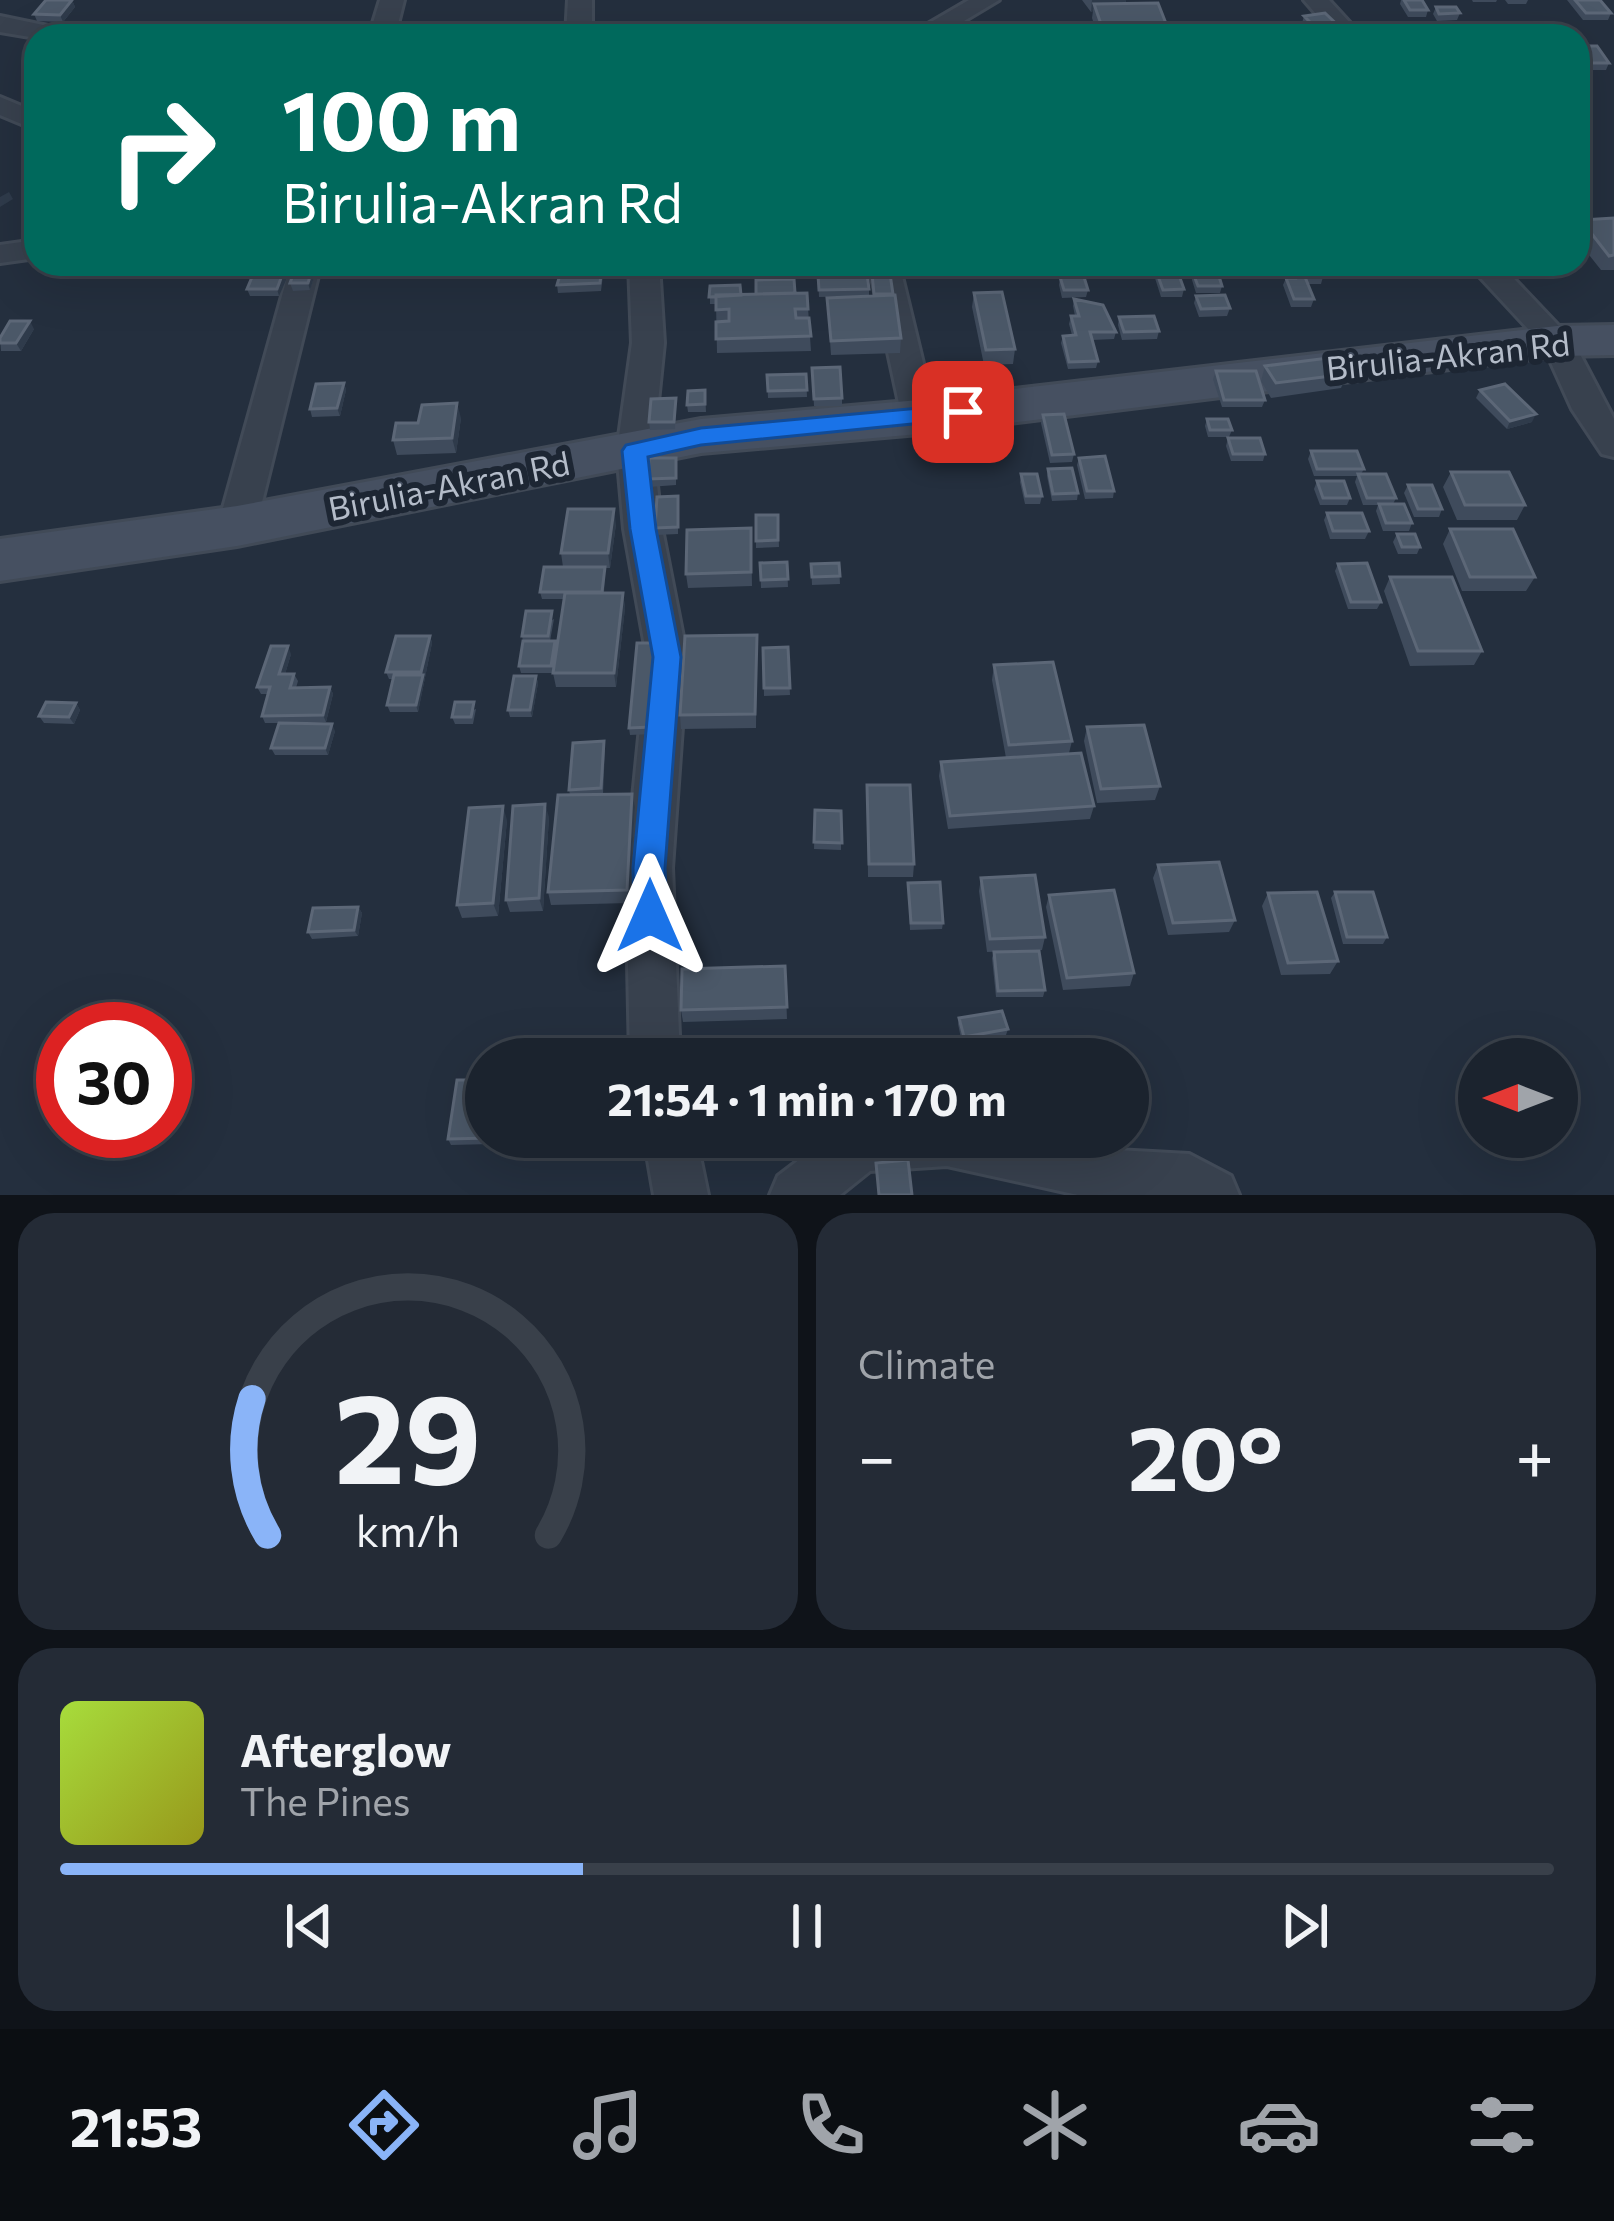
<!DOCTYPE html>
<meta charset="utf-8">
<style>
body{margin:0;font-family:Commissioner,sans-serif;background:#242b36;color:#f1f3f6;height:100vh;display:flex;flex-direction:column;font-size:45px;white-space:nowrap}
*{box-sizing:border-box;margin:0}
p{font-size:39px;color:#a0a4aa}
.icon{flex:none;width:66px;height:66px;fill:none;stroke:currentColor;stroke-width:2;stroke-linecap:round;stroke-linejoin:round}
.map{position:relative;height:1195px;overflow:hidden}
.panel{display:flex;flex-direction:column;gap:18px;padding:18px;background:#0f1319;flex:1}
.panel>*{flex:none}
.banner{position:absolute;left:24px;top:24px;width:1566px;height:252px;border-radius:36px;box-shadow:0 12px 48px #0002,0 0 0 3px #39404a;background:#00695c;color:#fff;overflow:hidden}
.needle{width:78px;rotate:270deg}
.controls{position:absolute;left:1458px;top:1038px;display:grid;gap:24px}
.controls a{display:grid;place-items:center;width:120px;height:120px;border-radius:50%;background:#1b232e;box-shadow:0 12px 48px #0002,0 0 0 3px #39404a;font-size:60px}
.speed{position:absolute;left:36px;top:1002px;display:flex;gap:24px;font-size:60px;font-weight:700;text-align:center}
.speed>*{display:grid;place-content:center;width:156px;height:156px;border-radius:50%;background:#1b232e;box-shadow:0 12px 48px #0002,0 0 0 3px #39404a;line-height:1}
.speed .limit{border:18px solid #d22;background:#fff;color:#111}
.pin{position:absolute;display:grid;place-items:center;width:102px;height:102px;color:#fff;margin:-51px;border-radius:24px;box-shadow:0 6px 18px #0006}
.me{position:absolute;width:132px;margin:-66px;rotate:0deg;stroke-linejoin:round;filter:drop-shadow(0 0 9px #0008)}
.turn{display:flex;align-items:center;gap:42px;height:252px;padding:0 60px;font-size:54px}
.turn .icon{width:156px;height:156px;stroke-width:2.5}
.turn b{display:block;font-size:84px;line-height:102px}
.big{font-size:90px;font-weight:700;line-height:1.1}
.panel .tile{flex:1;display:flex;flex-direction:column;justify-content:center;gap:18px;min-width:0;padding:0 42px;border-radius:36px;background:#242b36}
.panel .dial{align-items:center;gap:0}
.dial svg{height:312px;overflow:visible;fill:none;stroke:#39404a;stroke-width:7;stroke-linecap:round;text-anchor:middle}
.dial text{fill:#f1f3f6;stroke:none}
.song{display:flex;align-items:center;gap:36px}
.cover{width:144px;height:144px;border-radius:18px;background:linear-gradient(135deg,hsl(80 70% 55%),hsl(60 70% 35%))}
.played{height:12px;border-radius:6px;background:linear-gradient(90deg,#8ab4f8 35%,#39404a 35%)}
.keys{display:flex;justify-content:space-around;direction:ltr}
.heat{display:flex;justify-content:space-between;align-items:center;font-size:66px;direction:ltr}
.panel .tiles{flex:1;display:grid;gap:18px;grid-template-columns:1fr 1fr}
.tile:last-child{grid-column:span 2}
.trip{position:absolute;left:465px;top:1038px;width:684px;height:120px;border-radius:60px;background:#1b232e;box-shadow:0 12px 48px #0002,0 0 0 3px #39404a;font-weight:700;line-height:120px;text-align:center}
.tabs{display:flex;height:192px;justify-content:space-around;align-items:center;background:#0b0e12;color:#a0a4aa}
.tabs .icon{width:84px;height:84px}
.tabs .selected{color:#8ab4f8}
.tabs b{font-size:54px;color:#f1f3f6}
.map>svg:first-child{display:block}
</style>
<div class="map">
<svg width="1614" height="1195" viewBox="0 0 1614 1195">
<rect width="100%" height="100%" fill="#242f3e"/>
<g fill="none" stroke-linecap="round" stroke-linejoin="round">
<!-- street casing -->
<g stroke="#414a57" stroke-width="6">
<path id="street" d="M380 0H404L395 36H369Z
M568 0H592V36H566Z
M969 0H999L939 36H907Z
M1304 0H1329L1362 36H1335Z
M0 16 72 31 76 36 36 38 0 32Z
M0 97 36 112V130L0 115Z
M36 240V258L0 263V245Z
M211 264H321L256 526 250 536 237 539 224 536 218 526 287 278 226 273Z
M629 264H659L664 343 653 451 662 529 687 657 672 868 680 1059H630L626 868 647 657 624 529 617 451 632 343Z
M869 264H899L936 417 931 425H907L902 417Z
M1468 264H1500L1573 341 1614 419V457L1602 454 1572 409 1543 345Z
M644 1137H696L708 1195H654Z
M829 1137H1054L1116 1150 1189 1154 1231 1176 1239 1195H1078L947 1166 870 1171 840 1195H770L778 1176Z"/>
</g>
<!-- secondary casing -->
<g stroke="#414a57" stroke-width="6">
<path id="secondary" d="M1614 325V355L1557 356 919 434 701 453 237 546 0 581V539L237 506 701 419 919 400 1557 326Z"/>
</g>
<!-- street -->
<use href="#street" fill="#38414e" fill-rule="evenodd"/>
<!-- secondary -->
<use href="#secondary" fill="#465061" fill-rule="evenodd"/>
</g>
<!-- wall -->
<path fill="#3f4b5c" d="M72 0 75 7 63 22 37 21 34 14Z
M1082 0H1126V4L1167 26 1165 36H1098L1092 18 1093 11 1091 12Z
M1401 0H1422L1428 10 1426 17H1408L1400 4Z
M1472 0H1497L1496 2H1473Z
M1505 0H1528L1526 4H1508Z
M1567 0H1600L1611 13 1608 20H1583Z
M1436 7 1460 13 1457 20 1437 21 1433 14Z
M1304 16 1348 35V36H1315L1302 23Z
M1578 46 1609 63 1606 70H1578Z
M1614 218V270H1601L1578 241V226L1581 220Z
M592 264V268L603 275 601 291 558 293 557 285Z
M607 264H626V273L607 274Z
M786 264H854V274L869 289V296L819 297 818 278 787 279Z
M1177 264H1215L1213 271 1180 272Z
M1218 264H1283L1280 275H1221Z
M1290 267 1323 277 1321 284H1308L1314 299 1311 307H1291L1283 285 1286 278H1290L1288 274Z
M1155 268 1184 289 1182 297H1161L1154 275Z
M284 270 287 278 279 296H250L247 289Z
M316 271 310 290 293 291 290 283Z
M1193 273 1222 286 1220 293H1196L1192 280Z
M872 274 893 296 901 338 900 353 831 355 827 298 873 296Z
M1060 277 1088 290 1086 297 1062 298 1059 285Z
M710 286 741 295 807 293 811 351 717 353 716 304H710Z
M974 293 1015 349 1013 364 984 365 972 307Z
M1196 296 1230 308 1227 316 1199 317 1194 303Z
M1074 299 1116 332 1114 339 1092 340 1098 361 1096 368 1068 369 1061 343 1063 336 1072 335 1069 324 1071 316H1075L1073 306Z
M1119 317 1159 331 1157 339 1122 340 1118 325Z
M34 329 21 351H1L0 338Z
M1265 366 1347 374 1341 388 1271 398 1261 381Z
M812 368 842 398V406H814Z
M1216 371 1265 400 1262 407H1222L1213 379Z
M806 374 807 397 768 398 767 375Z
M344 383 346 390 340 416 312 417 310 409Z
M705 390 706 412H688L687 405Z
M1480 390 1532 422 1507 429 1476 398Z
M676 398 675 429 650 430 649 422Z
M1043 415 1074 454 1072 462 1050 463 1041 423Z
M461 418 456 453 397 455 393 440 418 423Z
M1207 419 1232 430 1229 437H1208L1205 426Z
M1228 438 1265 454 1263 461H1231L1226 446Z
M1311 451 1364 469 1361 474 1396 498 1393 504 1412 523 1409 531H1383L1376 511 1378 505H1363L1355 482 1357 476H1314L1308 459Z
M676 458V485L649 487 648 479Z
M1079 458 1114 491 1113 498 1085 499 1077 465Z
M1048 469 1078 493 1077 500 1052 501 1047 476Z
M1451 472 1525 505 1517 520H1457L1443 487Z
M1021 474 1042 496 1040 504H1025L1020 482Z
M1317 481 1350 498 1347 505H1320L1314 489Z
M1408 485 1442 509 1439 517H1414L1404 493Z
M678 496V534L656 535 655 528Z
M1327 513 1369 531 1365 539H1330L1324 520Z
M756 515H778L779 547 756 548Z
M616 524 610 568H605L604 593H623L625 608 616 687H556L553 673H521L519 666 523 641 522 636 554 619 550 641H555L556 648 564 599H542L540 592 563 567 561 553Z
M751 528 752 586 688 588 686 574Z
M1450 529 1535 577 1526 591H1462L1443 544Z
M1397 534 1420 547 1417 554H1398L1393 542Z
M787 562 788 587 761 588 760 563Z
M839 563 840 584 812 585 811 564Z
M1338 564 1381 602 1377 609H1348L1335 571Z
M1390 577 1482 651 1474 665 1410 666 1384 591Z
M757 635 756 728 681 729 680 715Z
M430 636 432 643 418 712H390L387 705 393 679H389L386 672Z
M788 647 790 695 764 696 763 648Z
M659 650 652 734 630 735 629 728Z
M291 654 285 674H294L298 681 296 688 330 687 333 694 326 722 282 723 335 731 328 755H275L271 748 279 723H265L262 716 268 694H261L257 687Z
M994 665 1072 741 1069 753 1094 806 1090 819 948 829 939 776 941 762 1006 758 992 680Z
M536 676 538 683 532 717H510L508 710Z
M76 703 80 710 74 724 44 723 39 716Z
M476 709 473 724H455L452 717Z
M1087 727 1160 786 1155 800 1097 803 1084 741Z
M604 741 605 748 603 794 635 807 629 903 551 905 548 892 570 795 569 790Z
M867 785 914 864 913 877H868Z
M815 810 841 811V850L814 849Z
M549 817 543 911 510 912 506 900Z
M507 820 498 916 462 918 457 905Z
M1158 865 1235 920 1229 932 1168 935 1153 878Z
M981 878 1045 937 1042 950 987 952 979 891Z
M908 883 943 923 942 929 910 930Z
M1335 892 1387 937 1383 944H1343L1331 898Z
M1268 893 1338 961 1330 974 1281 975 1262 906Z
M1049 895 1134 973 1130 986 1063 990 1046 907Z
M358 907 362 913 358 936 312 939 308 932Z
M994 952 1045 990 1043 997H996L992 958Z
M785 966 787 1019 683 1022 681 1010Z
M959 1018 1008 1029 1006 1035 985 1039 989 1059H966L964 1043H962L958 1024Z
M493 1137 492 1144 451 1145 448 1139Z"/>
<!-- shaded-wall -->
<path fill="#2f3b4b" d="M72 0 75 7 63 22 60 15Z
M1092 0H1126L1125 8 1094 4 1093 11 1091 12Z
M9 192 13 199 0 207V197Z
M314 264 316 271 310 290 308 283Z
M284 270 287 278 279 296 277 289Z
M30 321 34 329 21 351 16 343Z
M344 383 346 390 340 416 337 408Z
M457 403 461 418 456 453 452 438Z
M1536 414 1532 422 1507 429 1510 421Z
M614 509 616 524 610 568 608 553Z
M623 593 625 608 616 687 614 673Z
M430 636 432 643 418 712 416 705Z
M658 643 659 650 652 734 651 727Z
M288 646 291 654 283 681 279 674Z
M536 676 538 683 532 717 530 710Z
M330 687 333 694 326 722 323 715Z
M76 703 80 710 74 724 69 717Z
M332 724 335 731 328 755 325 748Z
M632 794 635 807 629 903 627 890Z
M545 804 549 817 543 911 539 898Z
M503 806 507 820 498 916 493 903Z
M358 907 362 913 358 936 354 930Z"/>
<!-- building -->
<path fill="#4b5868" stroke="#5c6777" stroke-width="3" d="M46 0H72L60 15 34 14Z
M1404 0H1422L1428 10H1410Z
M1575 0H1600L1611 13H1586Z
M1158 3 1167 26 1102 27 1094 4Z
M1436 7H1456L1460 13 1439 14Z
M1325 13 1348 35 1324 36 1304 16Z
M1023 29 1029 36 990 35Z
M759 32H799V36H759Z
M1578 46H1597L1609 63H1578Z
M1614 218V255L1609 256 1581 220Z
M297 264H314L308 283H290Z
M563 264H591V268L602 267 600 283 557 285Z
M1319 266 1323 277H1305L1314 299H1294L1286 278H1295L1290 267Z
M1176 267 1184 289 1163 290 1155 268Z
M255 270H284L277 289H247Z
M1193 273H1218L1222 286H1198Z
M867 274 869 289 819 290 818 275Z
M872 274H890L893 294H874Z
M1060 277H1084L1088 290H1064Z
M794 279 795 293 756 294V280Z
M740 285 741 295 709 297 710 286Z
M1002 292 1015 349 986 350 974 293Z
M807 293 808 309H795L796 318H809L811 336 716 339V322L729 321V309L716 310V295Z
M895 295 901 338 831 341 827 298Z
M1225 295 1230 308 1201 309 1196 296Z
M1074 299 1103 305 1116 332H1090L1098 361 1069 362 1063 336 1076 335 1071 316H1079Z
M1154 316 1159 331 1124 332 1119 317Z
M10 321H30L16 343H0V338Z
M1336 357 1347 374 1276 383 1265 366Z
M840 367 842 398 814 399 812 368Z
M1216 371H1256L1265 400H1224Z
M806 374 807 390 768 391 767 375Z
M344 383 337 408 310 409 316 384Z
M1505 384 1536 414 1510 421 1480 390Z
M705 390V404L687 405 688 391Z
M676 398 674 422H649L651 399Z
M457 403 452 438 393 440 396 423H418L422 405Z
M1064 414 1074 454 1052 455 1043 415Z
M1207 419H1228L1232 430H1210Z
M1228 438H1260L1265 454H1233Z
M1311 451H1357L1364 469H1317Z
M1105 456 1114 491H1087L1079 458Z
M649 458H676V478L648 479Z
M1072 468 1078 493 1053 494 1048 469Z
M1451 472H1509L1525 505H1465Z
M1021 474H1037L1042 496H1026Z
M1358 474H1386L1396 498H1367Z
M1317 481H1344L1350 498H1323Z
M1408 485H1432L1442 509H1418Z
M678 496V527L655 528 657 497Z
M1379 504H1404L1412 523H1386Z
M568 509H614L608 553H561Z
M1327 513H1362L1369 531H1333Z
M756 515H778V540L756 541Z
M751 528V572L686 574 687 530Z
M1450 529H1513L1535 577H1470Z
M1397 534H1415L1420 547H1402Z
M787 562 788 579 761 580 760 563Z
M839 563 840 576 812 577 811 564Z
M1367 563 1381 602H1351L1338 564Z
M544 567H605L602 592H540Z
M1390 577H1452L1482 651H1418Z
M565 593H623L614 673H553Z
M526 611H552L548 636H522Z
M757 635 755 714 680 715 685 636Z
M396 636H430L421 672H386Z
M523 641H555L551 666H519Z
M637 643H658L651 727 629 728Z
M271 646H288L279 674H294L290 688 330 687 323 715 262 716 270 687H257Z
M788 647 790 688H764L763 648Z
M1053 662 1072 741 1009 745 994 665Z
M394 675H423L416 705H387Z
M514 676H536L530 710H508Z
M46 702 76 703 69 717 39 716Z
M455 702H474L471 717H452Z
M279 723 332 724 325 748H271Z
M1144 725 1160 786 1101 789 1087 727Z
M604 741 601 788 569 790 573 743Z
M1081 753 1094 806 950 816 941 762Z
M867 785H910L914 864H869Z
M632 794 627 890 548 892 558 795Z
M545 804 539 898 506 900 513 806Z
M503 806 493 903 457 905 469 808Z
M815 810 841 811 842 843 814 842Z
M1219 862 1235 920 1173 923 1158 865Z
M1035 875 1045 937 990 939 981 878Z
M940 882 943 923H911L908 883Z
M1114 890 1134 973 1067 978 1049 895Z
M1317 892 1338 961 1288 963 1268 893Z
M1335 892H1373L1387 937H1347Z
M358 907 354 930 308 932 313 908Z
M1039 951 1045 990 998 991 994 952Z
M785 966 787 1007 681 1010 682 969Z
M1002 1011 1008 1029 964 1037 959 1018Z
M985 1038 989 1059H968L965 1041Z
M939 1040 942 1059H874L873 1042Z
M457 1080H486V1137L490 1138 448 1139Z
M908 1160 912 1195H879L876 1163Z"/>
<!-- route -->
<path fill="#1a73e8" stroke="#114b97" stroke-width="3" d="M963 404 975 412 972 418 701 445 648 457 656 529 681 657 665 868 667 916 662 926 650 930 639 926 634 916 633 868 653 657 630 529 622 451 626 445 701 428Z"/>
<g text-anchor="middle" stroke-width="12" stroke-linejoin="round" paint-order="stroke">
<!-- street labels -->
<g font-size="33" fill="#b4bcc9" stroke="#1d2633">
<text transform="translate(1448 356) rotate(-6)" y="12">Birulia-Akran Rd</text>
<text transform="translate(449 486) rotate(-11)" y="12">Birulia-Akran Rd</text>
</g>
</g>
</svg>
<div class="controls">
<a><svg class="needle" viewBox="-14 -14 28 28"><path d="M0-13l5 13h-10z" fill="#e53935"/><path d="M0 13l5-13h-10z" fill="#a0a4aa"/></svg></a>
</div>
<div class="speed"><div class="limit">30</div></div>
<div class="pin" style="left:963px;top:412px;background:#d93025"><svg class="icon" aria-label="arrive" viewBox="0 0 24 24"><path d="M6 21V4h12l-3 4 3 4H6"/></svg></div>
<svg class="me" style="left:650px;top:916px" viewBox="-20 -20 40 40"><path d="M0-17L14 15 0 8-14 15z" fill="#1a73e8" stroke="#fff" stroke-width="4"/></svg>
<div class="trip">21:54 · 1 min · 170 m</div>
<div class="banner">
<div class="turn"><svg class="icon" aria-label="right" viewBox="0 0 24 24"><path d="M7 20v-9h11M14 6l5 5-5 5"/></svg><div><b>100 m</b>Birulia-Akran Rd</div></div>
</div>
</div>
<section class="panel">
<div class="tiles">
<div class="tile dial"><svg viewBox="0 0 100 80">
<path d="M14 69A42 42 0 1 1 86 69"/>
<path d="M14 69A42 42 0 0 1 10 34" stroke="#8ab4f8"/>
<text x="50" y="56" font-size="32" font-weight="700">29</text>
<text x="50" y="72" font-size="11">km/h</text>
</svg></div>
<div class="tile"><p>Climate</p>
<div class="heat"><a>−</a><b class="big">20°</b><a>+</a></div>
</div>
<div class="tile">
<div class="song"><i class="cover"></i><div><b>Afterglow</b><p>The Pines</p></div></div>
<div class="played"></div>
<div class="keys"><svg class="icon" aria-label="previous" viewBox="0 0 24 24"><path d="M18 5L8 12l10 7zM5 5v14"/></svg><svg class="icon" aria-label="pause" viewBox="0 0 24 24"><path d="M8 5v14M16 5v14"/></svg><svg class="icon" aria-label="next" viewBox="0 0 24 24"><path d="M6 5l10 7-10 7zM19 5v14"/></svg></div>
</div>
</div>
</section>
<nav class="tabs">
<b>21:53</b>
<svg class="icon selected" aria-label="directions" viewBox="0 0 24 24"><path d="M12 3l9 9-9 9-9-9zM9 14v-3h6M13 9l2 2-2 2"/></svg>
<svg class="icon" aria-label="music" viewBox="0 0 24 24"><path d="M9 18V5l10-2v13"/><circle cx="6" cy="18" r="3"/><circle cx="16" cy="16" r="3"/></svg>
<svg class="icon" aria-label="phone" viewBox="0 0 24 24"><path d="M5 4h4l2 5-3 2q2 4 5 5l2-3 5 2v4C11 20 4 13 5 4z"/></svg>
<svg class="icon" aria-label="climate" viewBox="0 0 24 24"><path d="M12 3v18M4 7l16 10M4 17L20 7"/></svg>
<svg class="icon" aria-label="car" viewBox="0 0 24 24"><path d="M5 17H2v-5l4-1 3-4h7l3 4 3 1v5h-3M9 17h6M6 11h13"/><circle cx="7" cy="17" r="2"/><circle cx="17" cy="17" r="2"/></svg>
<svg class="icon" aria-label="filters" viewBox="0 0 24 24"><path d="M4 7h16M4 17h16"/><circle cx="9" cy="7" r="2"/><circle cx="15" cy="17" r="2"/></svg>
</nav>
